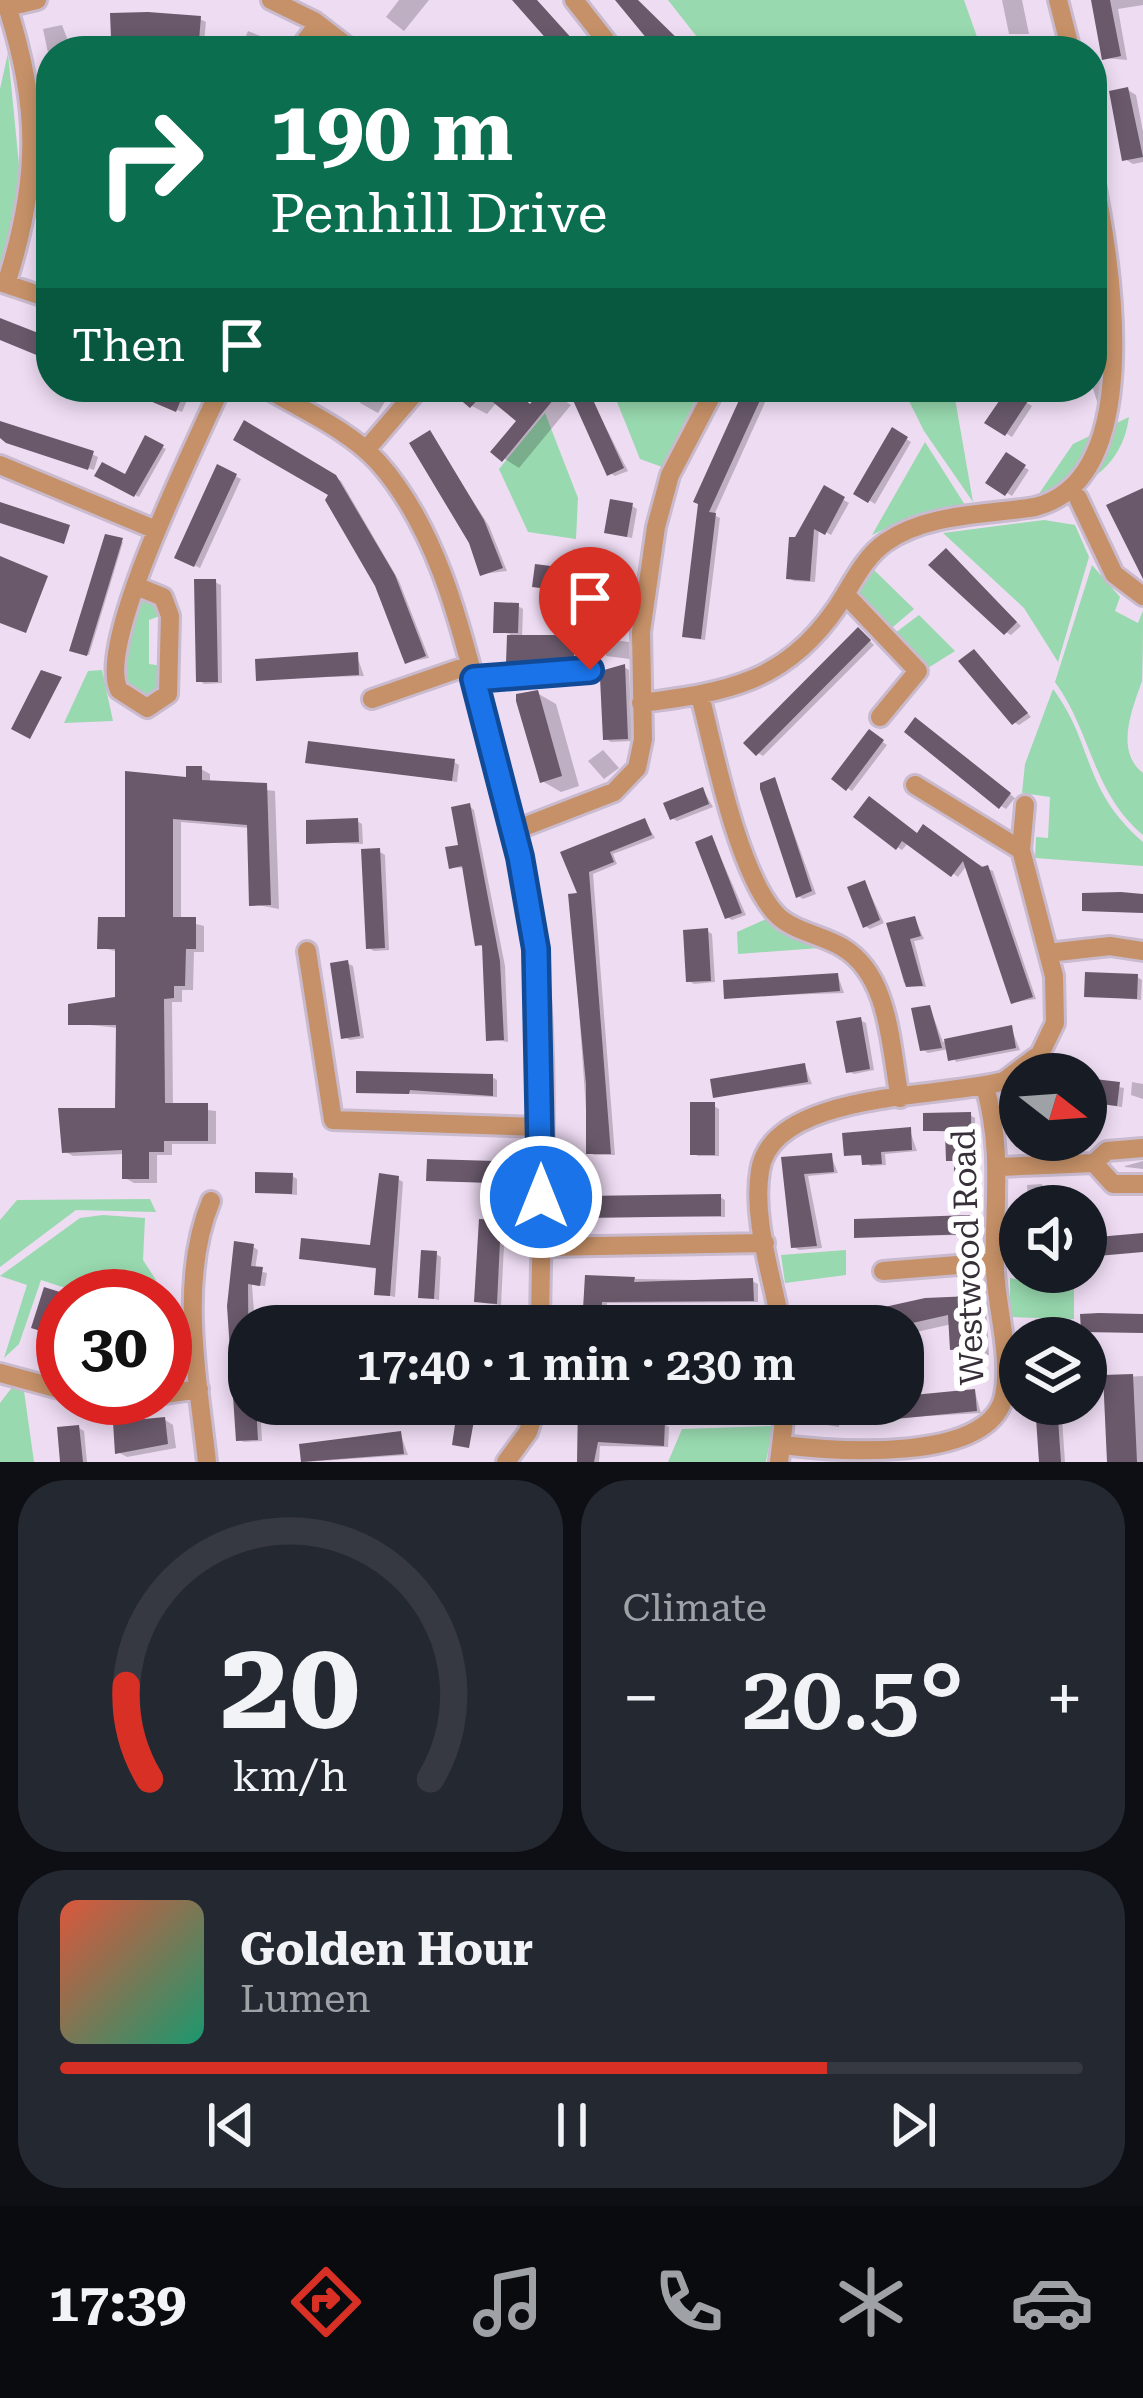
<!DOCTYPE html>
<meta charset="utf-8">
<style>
body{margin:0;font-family:"Roboto Serif",serif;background:#242831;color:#f1f3f6;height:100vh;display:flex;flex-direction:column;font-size:45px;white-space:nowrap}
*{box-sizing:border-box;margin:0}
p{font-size:39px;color:#9ea1a6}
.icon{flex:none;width:66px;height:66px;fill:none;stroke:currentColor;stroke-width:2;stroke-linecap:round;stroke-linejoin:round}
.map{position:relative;height:1462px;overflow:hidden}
.details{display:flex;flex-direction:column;gap:18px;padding:18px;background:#0d0f14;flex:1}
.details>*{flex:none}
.hud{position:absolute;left:36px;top:36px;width:1071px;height:366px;border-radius:48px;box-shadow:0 6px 18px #0003;background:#0b6e4f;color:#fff;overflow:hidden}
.needle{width:78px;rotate:107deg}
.controls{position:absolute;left:999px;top:1053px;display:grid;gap:24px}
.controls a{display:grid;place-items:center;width:108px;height:108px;border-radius:50%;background:#171b24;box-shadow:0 6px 18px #0003;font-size:60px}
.speed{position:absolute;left:36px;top:1269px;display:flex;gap:24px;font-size:60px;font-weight:700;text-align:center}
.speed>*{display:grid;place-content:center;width:156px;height:156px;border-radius:50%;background:#171b24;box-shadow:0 6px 18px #0003;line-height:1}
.speed .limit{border:18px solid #d22;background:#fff;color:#111}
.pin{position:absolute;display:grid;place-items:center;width:102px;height:102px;color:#fff;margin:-123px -51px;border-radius:50% 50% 50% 0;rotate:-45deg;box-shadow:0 0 12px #0007}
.pin .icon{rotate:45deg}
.me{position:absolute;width:132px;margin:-66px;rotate:0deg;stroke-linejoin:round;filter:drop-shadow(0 0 9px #0008)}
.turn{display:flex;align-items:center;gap:42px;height:252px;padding:0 36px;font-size:54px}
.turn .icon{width:156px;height:156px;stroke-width:2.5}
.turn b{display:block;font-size:84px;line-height:102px}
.then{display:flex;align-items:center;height:114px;padding:0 36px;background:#0003;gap:24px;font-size:45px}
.big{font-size:90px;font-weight:600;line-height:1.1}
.details .tile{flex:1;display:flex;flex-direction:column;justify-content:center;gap:18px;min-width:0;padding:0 42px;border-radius:48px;background:#242831}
.details .dial{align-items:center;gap:0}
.dial svg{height:312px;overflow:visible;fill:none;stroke:#363941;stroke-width:7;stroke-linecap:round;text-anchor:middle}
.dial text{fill:#f1f3f6;stroke:none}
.song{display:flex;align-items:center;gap:36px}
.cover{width:144px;height:144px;border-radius:18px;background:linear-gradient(135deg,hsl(10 70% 55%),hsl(160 70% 35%))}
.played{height:12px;border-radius:6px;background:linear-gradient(90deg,#d93025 75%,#363941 75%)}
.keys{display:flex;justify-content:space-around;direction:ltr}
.heat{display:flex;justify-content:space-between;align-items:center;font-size:66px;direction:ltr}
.details .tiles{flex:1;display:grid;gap:18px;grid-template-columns:1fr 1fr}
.tile:last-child{grid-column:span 2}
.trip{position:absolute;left:228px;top:1305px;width:696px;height:120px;border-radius:48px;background:#171b24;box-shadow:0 6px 18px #0003;font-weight:600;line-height:120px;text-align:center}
.tabs{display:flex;height:192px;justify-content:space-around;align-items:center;background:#090b0e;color:#9ea1a6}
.tabs .icon{width:84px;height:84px}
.tabs .on{color:#d93025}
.tabs b{font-size:54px;color:#f1f3f6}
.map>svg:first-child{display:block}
</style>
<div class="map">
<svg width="1143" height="1462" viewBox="0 0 1143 1462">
<rect width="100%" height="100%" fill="#eedcf3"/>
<!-- green -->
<path fill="#98d9af" d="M668 0H964L982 51H708Z
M8 53 20 175 0 278V89Z
M702 387 662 467 640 459 611 387Z
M902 387H953L973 502 924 431Z
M545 413 578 498 576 539 528 532 499 469Z
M1129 417C1122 470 1080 492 1034 501L1073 444Z
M925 442 965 505 917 514 872 535Z
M1044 520 1075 525 1089 557 1058 662 1024 608 943 533Z
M1092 565 1120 597 1115 611 1138 623 1143 611C1143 630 1143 663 1142 681 1133 707 1114 751 1143 773V835C1092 792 1092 733 1055 682Z
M874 570 914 609 887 632 858 595Z
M155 600 162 615 149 620V664L162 666 164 684 157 699 134 697 119 668 139 602Z
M919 615 955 651 928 668 891 636Z
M102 670 113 721 64 723 88 671Z
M1053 689C1095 746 1081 788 1143 842V866L1035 858 1036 837 1048 838 1050 797 1022 793 1025 764Z
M766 919 776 930 820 948 738 954 737 932Z
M150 1199 156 1212 76 1210 0 1267V1220L17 1200Z
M103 1215 145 1218 143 1260 156 1280 151 1296H90L41 1280 19 1344 4 1358 27 1285 0 1276 80 1218Z
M846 1250V1275L785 1283 781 1255Z
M1010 1278 1074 1289V1319L1010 1317Z
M13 1386 24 1391 34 1462H0V1403Z
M773 1426 766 1462H668L682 1429Z"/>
<!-- shadow -->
<path fill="#0003" d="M399 0H429L404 31 386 17Z
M1002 0H1022L1029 34H1009Z
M1094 0H1143V5L1118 9 1127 60 1105 58Z
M200 19 206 22 204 42 114 36Z
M62 25 72 51H51V67L43 29Z
M248 31 268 39 263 51H240Z
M1033 43 1040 51H1020L1019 45Z
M1128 90 1136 95 1143 132V162L1133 164 1125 159Z
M1092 300 1104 357 1099 408 1092 385Z
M121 387H163L188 398 182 412Z
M369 387H394L378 413 360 403Z
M464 387H510L532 406 546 388 571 405 519 468 494 452 520 421 497 402 487 414 472 406 458 394Z
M749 387H772L714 515 720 518 705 640 690 638 685 635 701 503Z
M1009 392 1032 406 1012 437 989 423Z
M589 394 628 471 615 476 610 473Z
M0 423 92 454 98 457 94 470 0 438Z
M245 424 341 481 399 581 429 658 407 662 378 585 332 494Z
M893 431 911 442 875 504 857 493Z
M430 434 489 526 507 571 482 574Z
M146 439 166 449 139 497 98 475 126 478Z
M1006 456 1029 470 1012 496 989 482Z
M219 468 241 479 200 568 177 557Z
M826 490 849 503 831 535 819 528 815 582 794 581 789 578 797 540Z
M632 506 637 509 632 538 612 534Z
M107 536 123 542 89 655 74 650Z
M951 555 1021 626 1011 635 1006 632Z
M573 572 578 575V593L536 586Z
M602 577 627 583 624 601 603 596Z
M215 582 221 585 222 683 204 684 199 680Z
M518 606 523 609 522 638H573L578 641V660L509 662 510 634 496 631Z
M863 634 874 645 763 756 758 753Z
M605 639 629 642 630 659 606 656Z
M357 656 364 676 259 679Z
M980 656 1031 717 1019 725 1014 722Z
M624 667 629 670 632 741 611 742 606 739Z
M537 693 556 704 579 786 561 792 542 781Z
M921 724 1015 798 1006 809 1001 806Z
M870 733 887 745 852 791 835 779Z
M603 750 619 768 604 779 588 761Z
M308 761 454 762 459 765 457 782Z
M201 769 210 774V784L275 791 279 909 252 904 250 828 181 822V920L204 926V952H194L193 990H182V1002H172L173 1106 216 1111V1144H172V1155H157V1183H134L125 1178V1154L73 1156 64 1151 118 1111 119 1028 71 1023 118 999V952L100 947 128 920 189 780Z
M775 781 816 894 803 899 798 896Z
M703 790 713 807 677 821 672 818Z
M469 806 474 810 505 966 508 1042 489 1039 485 948 478 944 465 868 451 867 462 847Z
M858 816 918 836 993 871 1036 999 1014 1002 967 865 958 877 909 842 902 850 897 847Z
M357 821 362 824 363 844 309 842Z
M645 821 655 838 613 854 617 864 593 874 615 1155H594L589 1152 571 897 581 896 564 853Z
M712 838 746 915 732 920 727 917Z
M380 852 385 855 389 950 374 951 369 948Z
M865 883 884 923 870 929 865 926Z
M915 919 924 939 914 941 926 987 904 983 889 925Z
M707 931 712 934 715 982 694 984 689 981Z
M347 963 353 966 364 1038 350 1040 344 1037Z
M838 976 844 993 727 997Z
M1137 977 1142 980 1141 1000 1087 995Z
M930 1008 943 1042 1011 1028 1020 1050 956 1062 949 1049 928 1053 922 1049Z
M860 1020 866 1023 874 1070 854 1074 848 1071Z
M805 1066 812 1084 716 1096Z
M492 1077 497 1080V1097L359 1092Z
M1086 1081 1124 1088 1122 1107 1086 1102Z
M1132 1082 1143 1084V1099L1131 1095Z
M714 1106 719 1109V1156H698L693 1153Z
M970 1115 975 1118 976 1184H962L957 1181V1163L949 1160 948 1132 926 1130Z
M910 1131 917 1151 885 1154 886 1165 870 1166 864 1156 847 1154Z
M831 1156 838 1173 808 1176 822 1248 799 1250 794 1247 785 1160Z
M1143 1161V1169L1125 1167V1166Z
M495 1164 500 1167V1184L429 1179Z
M292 1176 297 1179V1195L258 1192Z
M398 1179 403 1182 395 1297 377 1293 378 1269 302 1258 373 1248Z
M1042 1184 1049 1206H1029L1027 1185Z
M720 1197 725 1200V1217L587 1216Z
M969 1218 975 1235 857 1236Z
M500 1223 505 1226 501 1305 483 1303 477 1300Z
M253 1247 258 1250 255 1270 267 1273 265 1286 252 1285 255 1326H249V1404H260L262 1441 244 1442 238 1439 230 1306Z
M436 1254 441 1257 439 1300 421 1296Z
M588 1278 752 1281 758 1284V1302L607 1303 606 1326H585Z
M972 1299 986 1307 989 1355 968 1356 953 1348 952 1324 903 1335V1326H811L926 1301Z
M496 1313 500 1326H476L477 1316Z
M1054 1334 1060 1338H1035V1335Z
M1143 1376V1462H1110L1106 1378Z
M975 1392 981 1413 878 1419 876 1404Z
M581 1404H602L601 1420 664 1424 669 1427 668 1447 600 1446 599 1462H578Z
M694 1404H762V1405L698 1406Z
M816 1404H840L839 1427 815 1423Z
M1038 1404H1061L1065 1462H1042Z
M165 1420 173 1425 176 1448 127 1457 118 1452Z
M79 1428 84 1431 87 1462H64L60 1430Z
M401 1435 408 1455 304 1462 302 1447Z"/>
<!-- building -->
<path fill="#69596b" d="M512 0H537L583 51H557Z
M615 0H638L690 51H657Z
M1091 0H1110L1121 56 1102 60Z
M148 12 201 16 199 41 111 38 110 13Z
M1128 87 1143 157 1122 161 1109 91Z
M0 318 51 338V361L0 340Z
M117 387H171L184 392 176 412Z
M445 387H510L530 404 544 387 558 394 502 462 490 452 516 421 483 394 470 408Z
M745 387H766L709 512 716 513 701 639 682 637 698 504 693 502Z
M1008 388 1028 401 1005 436 984 423Z
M589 391 624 468 607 476 572 398Z
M244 420 336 475 395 575 426 656 405 664 375 586 325 500 328 495 233 440Z
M0 421 94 451 88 470 6 443 0 438Z
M892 427 908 437 868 503 853 494Z
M430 430 484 520 503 568 480 576 469 543 409 443Z
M145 435 164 445 134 497 94 476 102 462 125 474Z
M1006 452 1026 465 1005 496 985 483Z
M217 464 237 474 194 567 174 558Z
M824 485 845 497 825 535 814 529 810 581 786 579 789 537H795Z
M1143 488V579L1106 505Z
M610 499 633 503 627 537 604 533Z
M0 502 70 525 64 544 0 523Z
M105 534 123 538 87 656 69 651Z
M946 548 1017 622 1004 635 928 565Z
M0 556 48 576 26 633 0 623Z
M535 564 574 569V592L532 587Z
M194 579H216L218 682H196Z
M494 602 519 603 518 633H493Z
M858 627 871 640 756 756 743 743Z
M507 635H574V658L506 663Z
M974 649 1028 713 1012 725 958 661Z
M358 652 359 675 256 681 255 659Z
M625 664 628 739 603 740 600 678 604 670Z
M41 670 62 677 30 739 11 729Z
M538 690 562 776 540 783 516 701V694Z
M915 717 1011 793 999 809 904 732Z
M869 729 884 740 846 791 831 779Z
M308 741 455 759 452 781 305 763Z
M186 766H202V780L267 783 271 905 249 906 247 825 173 819V917H196V949H186L185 986H174V998L164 999 165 1103H208V1141H164V1152H149V1179H122V1150L62 1153 58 1108H115L116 1025H68V1004L115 997V949H97L98 917H125V771L186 777Z
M775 777 812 891 796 898 760 789V783Z
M703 787 709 804 670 820 663 803Z
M869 796 917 833 923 824 982 867 988 865 1033 997 1011 1004 963 861 951 877 902 841 896 850 853 817Z
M470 803 500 961 504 1040 486 1041 482 945 475 946 462 866 449 869 445 847 458 845 451 807Z
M358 818 359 842 306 844V820Z
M645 818 652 835 610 852 614 862 589 872 611 1154H586V1084L568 894 577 893 560 852Z
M712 835 742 913 725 919 695 842Z
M380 848 385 948 366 949 361 849Z
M865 880 880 920 863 928 847 887Z
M1121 892 1143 894V913L1082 911V893Z
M915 916 921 936 910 939 923 986 906 987 886 923Z
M708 928 711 981 686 982 683 930Z
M348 960 360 1036 341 1039 330 963Z
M1085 972 1138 974 1137 999 1084 997Z
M838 973 840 991 724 999 723 980Z
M930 1005 942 1048 920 1051 911 1008Z
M861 1017 870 1069 846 1073 836 1021Z
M1012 1025 1016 1048 948 1061 944 1039Z
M805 1063 808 1082 713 1098 710 1079Z
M356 1071 493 1074V1096L410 1090 409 1094 356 1093Z
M1086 1078 1120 1082 1117 1106 1086 1102Z
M690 1102H715V1155H690Z
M971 1112 972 1183H954V1161H946L945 1131H923V1113Z
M911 1127 912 1150 881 1152 882 1164 862 1165 861 1155 844 1156 842 1133Z
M832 1153 834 1172 804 1174 817 1246 791 1248 781 1157Z
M427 1159 496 1161 495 1183 426 1181Z
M255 1172 293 1173 292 1194 255 1193Z
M379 1173 399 1176 390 1296 374 1295 376 1268 299 1259 301 1238 370 1245Z
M721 1194V1216L584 1218V1196Z
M970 1215V1234L854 1238V1219Z
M479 1219 501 1220 497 1304 474 1302Z
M1143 1233V1252L1086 1257V1238Z
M234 1241 254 1244 251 1266 263 1267 260 1286 248 1284 249 1404H256L258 1440 236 1441 227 1306Z
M421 1250 437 1251 434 1299 418 1298Z
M585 1275 635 1277 634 1282 753 1278 754 1301 602 1302 601 1326H582Z
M44 1287 63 1293V1338L31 1328Z
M972 1296 976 1348 950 1350 948 1315 899 1326H827L826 1320 925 1298Z
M1099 1313 1143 1314V1333L1081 1332 1080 1314Z
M1133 1374 1137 1462H1107L1103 1375Z
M975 1389 977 1411 875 1421 873 1404H903V1396Z
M458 1404H477L469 1448 452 1445Z
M578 1404H597V1417L665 1421 664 1446 598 1442 594 1462H577Z
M1035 1404H1057L1061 1462H1039Z
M165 1417 168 1444 115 1454 113 1422Z
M79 1425 83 1462H60L57 1427Z
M401 1431 404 1454 301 1462 299 1444Z"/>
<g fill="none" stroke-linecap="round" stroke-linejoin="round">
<!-- minor casing -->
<g stroke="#c9bace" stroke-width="24">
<path id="minor" d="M5 0C40 105 40 179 6 284
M271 0 314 21 353 51
M574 0 614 51
M1058 0 1071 51
M7 7 37 0
M298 51 318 24
M0 282 51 299
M264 387C301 409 349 430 378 462 434 525 458 615 478 695 501 780 526 865 536 953 550 1076 541 1203 540 1326
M366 450 420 387
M0 465 156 530
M1078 498 1114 574 1143 596
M136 586 163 597 170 616 168 694 147 708 119 690C95 643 198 440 221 387
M845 594 918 671 880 717
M474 679 589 671
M700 695C714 751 738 873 776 914 792 931 822 935 842 947 891 976 890 1048 900 1098
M372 699 470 665
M641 703C727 692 785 683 837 607 852 585 863 558 886 542 928 513 986 515 1035 507 1143 480 1115 278 1092 170
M915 785 1021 850
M513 831 614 792 637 768 643 739 641 632 656 527 670 475 716 387
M307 951 333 1120 540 1127
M1048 953 1110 946 1143 951
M1094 1163 1113 1184H1143
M1000 1167 1094 1163 1107 1151 1143 1148
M544 1247 765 1243
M883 1271 995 1262
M781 1326C773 1278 752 1220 760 1171 771 1091 943 1098 1004 1081L1040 1054 1055 1023 1054 976 1021 850 1025 805
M0 1373 63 1390
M165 1394 199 1389
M783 1445C839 1452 984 1462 1003 1400 1013 1362 997 1310 995 1271 993 1202 1004 1157 985 1086
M207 1462C198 1379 178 1280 211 1201
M506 1462 528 1432 537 1404
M779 1462 786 1404"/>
</g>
<!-- minor -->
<use href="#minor" stroke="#c69168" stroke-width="18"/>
</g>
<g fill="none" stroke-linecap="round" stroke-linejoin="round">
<!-- route casing -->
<g stroke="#114b97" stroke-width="30">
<path id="route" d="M541 1197 536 949 520 857 474 679 590 670"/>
</g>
<!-- route -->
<use href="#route" stroke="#1a73e8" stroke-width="21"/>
</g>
<g text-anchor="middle" stroke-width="12" stroke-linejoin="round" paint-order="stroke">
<!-- street labels -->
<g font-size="33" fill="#373039" stroke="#fff">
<text transform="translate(967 1257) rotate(-92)" y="12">Westwood Road</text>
</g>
</g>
</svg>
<div class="controls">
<a><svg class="needle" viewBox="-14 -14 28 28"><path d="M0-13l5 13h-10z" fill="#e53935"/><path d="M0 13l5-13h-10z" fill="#9ea1a6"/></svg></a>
<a><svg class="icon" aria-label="sound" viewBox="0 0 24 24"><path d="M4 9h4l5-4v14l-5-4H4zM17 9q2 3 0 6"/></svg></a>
<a><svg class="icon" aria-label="layers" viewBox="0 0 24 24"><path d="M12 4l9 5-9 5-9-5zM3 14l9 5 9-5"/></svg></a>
</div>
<div class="speed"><div class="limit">30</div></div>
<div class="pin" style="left:590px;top:670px;background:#d93025"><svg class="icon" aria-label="arrive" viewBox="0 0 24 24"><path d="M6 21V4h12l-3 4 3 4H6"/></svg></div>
<svg class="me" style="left:541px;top:1197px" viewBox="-20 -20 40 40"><circle r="17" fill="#1a73e8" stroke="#fff" stroke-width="3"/><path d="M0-11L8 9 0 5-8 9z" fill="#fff"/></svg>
<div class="trip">17:40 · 1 min · 230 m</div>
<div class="hud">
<div class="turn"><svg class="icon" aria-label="right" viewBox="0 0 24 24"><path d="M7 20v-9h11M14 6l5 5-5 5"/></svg><div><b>190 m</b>Penhill Drive</div></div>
<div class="then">Then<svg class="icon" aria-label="arrive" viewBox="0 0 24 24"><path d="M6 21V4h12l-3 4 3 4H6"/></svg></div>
</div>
</div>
<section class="details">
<div class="tiles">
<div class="tile dial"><svg viewBox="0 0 100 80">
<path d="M14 69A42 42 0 1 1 86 69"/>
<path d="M14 69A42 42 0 0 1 8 45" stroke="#d93025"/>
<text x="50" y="56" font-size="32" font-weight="700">20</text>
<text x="50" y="72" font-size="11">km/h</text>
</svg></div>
<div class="tile"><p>Climate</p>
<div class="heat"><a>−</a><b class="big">20.5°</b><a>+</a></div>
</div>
<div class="tile">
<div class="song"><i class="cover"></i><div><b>Golden Hour</b><p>Lumen</p></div></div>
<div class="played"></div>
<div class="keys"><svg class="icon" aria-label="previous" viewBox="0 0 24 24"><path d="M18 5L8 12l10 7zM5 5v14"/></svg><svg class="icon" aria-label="pause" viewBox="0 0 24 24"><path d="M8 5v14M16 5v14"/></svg><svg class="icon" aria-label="next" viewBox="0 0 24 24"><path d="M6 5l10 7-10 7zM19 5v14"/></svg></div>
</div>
</div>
</section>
<nav class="tabs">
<b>17:39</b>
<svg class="icon on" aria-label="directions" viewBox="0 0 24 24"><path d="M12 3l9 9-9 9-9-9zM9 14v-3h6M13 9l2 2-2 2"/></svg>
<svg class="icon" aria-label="music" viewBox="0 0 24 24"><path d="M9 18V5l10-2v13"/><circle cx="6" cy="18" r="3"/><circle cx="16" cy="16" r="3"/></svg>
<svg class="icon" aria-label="phone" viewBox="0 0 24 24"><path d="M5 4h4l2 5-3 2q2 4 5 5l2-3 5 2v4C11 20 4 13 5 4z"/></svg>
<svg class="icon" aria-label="climate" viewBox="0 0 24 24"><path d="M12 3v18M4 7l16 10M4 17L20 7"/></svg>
<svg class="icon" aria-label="car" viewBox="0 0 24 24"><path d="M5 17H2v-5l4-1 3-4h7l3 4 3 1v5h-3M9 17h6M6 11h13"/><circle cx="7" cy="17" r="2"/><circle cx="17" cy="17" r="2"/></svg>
</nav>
